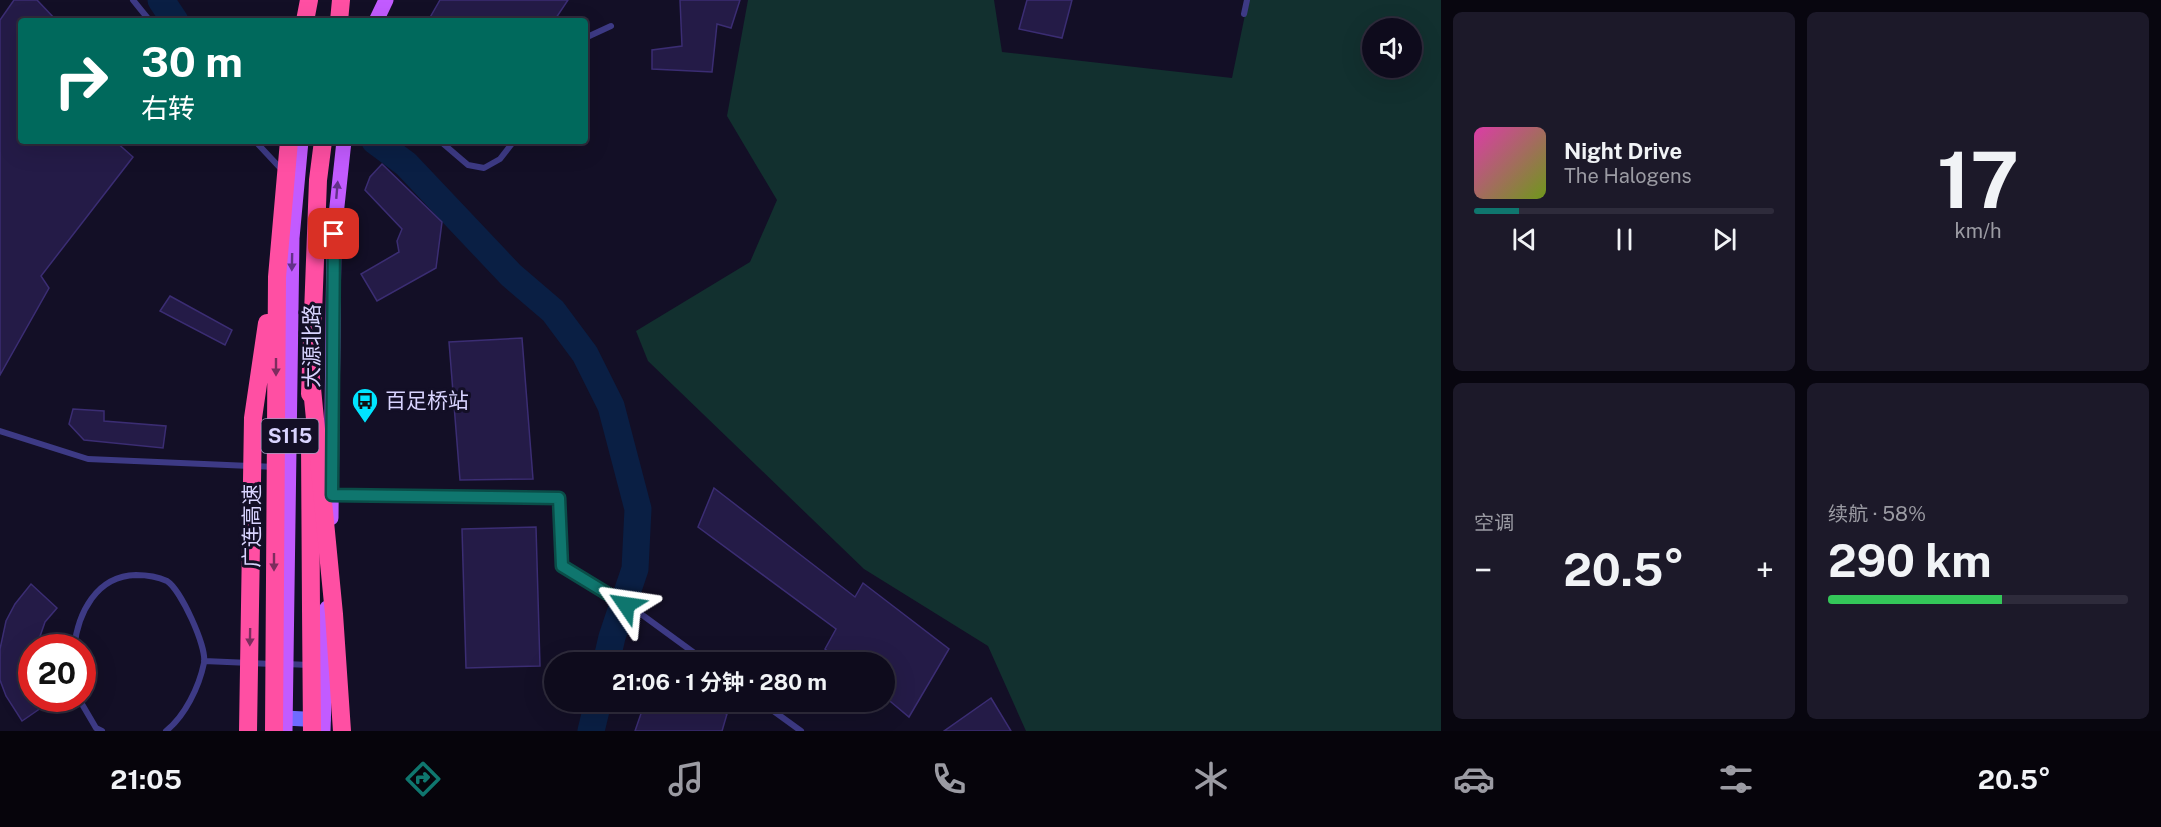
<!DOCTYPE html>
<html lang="zh">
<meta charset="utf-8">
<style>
body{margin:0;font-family:"Public Sans","Noto Sans SC",sans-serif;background:#1c1929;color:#f1f3f6;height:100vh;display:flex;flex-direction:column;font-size:22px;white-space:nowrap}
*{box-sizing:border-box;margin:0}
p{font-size:20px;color:#9b9ba3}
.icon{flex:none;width:33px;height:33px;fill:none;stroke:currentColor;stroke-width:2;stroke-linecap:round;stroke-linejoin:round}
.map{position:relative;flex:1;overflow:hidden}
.panel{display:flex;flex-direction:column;gap:12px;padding:12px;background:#08060f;width:720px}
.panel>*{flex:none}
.banner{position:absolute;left:18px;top:18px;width:570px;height:126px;border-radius:6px;box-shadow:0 6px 24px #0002,0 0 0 2px #2e2b3b;background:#00695c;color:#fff;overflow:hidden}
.fabs{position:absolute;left:1362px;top:18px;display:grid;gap:12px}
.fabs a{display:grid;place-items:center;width:60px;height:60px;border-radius:50%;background:#0e0b1c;box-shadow:0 6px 24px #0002,0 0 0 2px #2e2b3b;font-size:30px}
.speed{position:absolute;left:18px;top:634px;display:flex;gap:12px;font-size:30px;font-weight:700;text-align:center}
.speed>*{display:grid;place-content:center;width:78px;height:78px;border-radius:50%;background:#0e0b1c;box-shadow:0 6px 24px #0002,0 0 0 2px #2e2b3b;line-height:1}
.speed .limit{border:9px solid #d22;background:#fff;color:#111}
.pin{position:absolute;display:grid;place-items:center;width:51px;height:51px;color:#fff;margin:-26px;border-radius:12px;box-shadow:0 3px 9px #0006}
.me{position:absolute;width:66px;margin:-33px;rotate:302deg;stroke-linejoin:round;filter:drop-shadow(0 0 4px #0008)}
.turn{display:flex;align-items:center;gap:21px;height:126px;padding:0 24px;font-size:27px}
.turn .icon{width:78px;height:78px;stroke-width:2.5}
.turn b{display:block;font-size:42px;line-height:51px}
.big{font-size:45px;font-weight:700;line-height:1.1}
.panel .widget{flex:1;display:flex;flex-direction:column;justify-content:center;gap:9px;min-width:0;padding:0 21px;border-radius:9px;background:#1c1929}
.panel .dial{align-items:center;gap:0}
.dial b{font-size:78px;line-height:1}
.song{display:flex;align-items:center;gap:18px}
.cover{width:72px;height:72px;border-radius:9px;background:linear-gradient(135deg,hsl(320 70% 55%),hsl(80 70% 35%))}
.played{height:6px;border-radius:3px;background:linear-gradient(90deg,#0f766e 15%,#2e2b3b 15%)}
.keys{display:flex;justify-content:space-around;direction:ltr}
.heat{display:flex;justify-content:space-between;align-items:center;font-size:33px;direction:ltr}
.charge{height:9px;border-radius:4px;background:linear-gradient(90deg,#34c759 58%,#2e2b3b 0)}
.panel .tiles{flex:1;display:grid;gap:12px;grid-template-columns:repeat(2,1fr)}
.trip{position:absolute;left:544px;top:652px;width:351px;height:60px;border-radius:30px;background:#0e0b1c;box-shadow:0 6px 24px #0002,0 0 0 2px #2e2b3b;font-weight:700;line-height:60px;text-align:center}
.dock{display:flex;height:96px;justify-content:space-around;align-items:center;background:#06040b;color:#9b9ba3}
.dock .icon{width:42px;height:42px}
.dock .on{color:#0f766e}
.dock b{font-size:27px;color:#f1f3f6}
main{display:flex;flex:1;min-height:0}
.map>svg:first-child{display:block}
</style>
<main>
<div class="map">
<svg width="1441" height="731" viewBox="0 0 1441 731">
<rect width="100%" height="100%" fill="#130f26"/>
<!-- green -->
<path fill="#12302f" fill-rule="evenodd" d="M748 0H994L1002 52 1232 78 1248 0H1441V731H1026L988 646 864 569 648 361 636 331 750 262 777 200 727 116ZM1372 28H1412V68H1372Z"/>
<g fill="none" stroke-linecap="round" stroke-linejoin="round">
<!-- river -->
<path stroke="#0a1f44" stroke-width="27" d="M161 0 175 21
M375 141 406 164 511 275 553 311 585 354 611 406 638 509 635 569 612 637 606 663
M591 731 598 702"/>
</g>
<!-- building -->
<path fill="#241b47" stroke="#3b2d73" stroke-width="1.5" d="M14 0H37L57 21H21V141H115L133 157 41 276 49 288 0 375V20Z
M440 0H568L554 21H428Z
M680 0H740L731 28 717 24 712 72 652 69V50L682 46Z
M1027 0H1072L1062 38 1019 29Z
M382 164 442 222 436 268 377 301 361 274 399 252 397 241 402 229 365 190 370 177Z
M170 296 232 330 225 345 160 311Z
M522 338 533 479 460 480 449 342Z
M73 409 104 411V421L166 426 163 448 84 440 69 424Z
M714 488 855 597 863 583 949 649 909 717 885 697V663H842L825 649 836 629 698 527Z
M536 527 540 666 466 668 462 529Z
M31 584 57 608 45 622 36 648H32V699H54L22 721 6 696 0 680V649L6 621 15 604Z
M991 698 1011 731H944Z
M645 702H691L727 714 722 731H635Z"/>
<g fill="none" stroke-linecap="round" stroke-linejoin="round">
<!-- lane -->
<path stroke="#3d3a85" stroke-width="6" d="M133 0 150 21
M1244 14 1247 0
M585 38 611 26
M255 141 283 171
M440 141 468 165 484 168 500 159 514 141
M0 431 88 459 275 467
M332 495 559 498 562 566 641 614 708 663
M74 648C78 613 96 576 136 575 147 575 156 576 167 581 181 590 207 647 204 663 199 687 185 716 166 731
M204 661 273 664
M286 664 309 665
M79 699 96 728 102 731
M761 702 801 731"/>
<!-- secondary -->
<path stroke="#6f6bff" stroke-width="15" d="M285 718 323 720"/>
<!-- primary -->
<path stroke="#c25bff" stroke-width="15" d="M376 21 386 0
M331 518 334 234 344 141
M285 731 292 238 301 141
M323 731 327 608"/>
<!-- highway -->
<path stroke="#ff4fa3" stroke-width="18" d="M305 21 309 0
M339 21 341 0
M310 394 318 180 323 141
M310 443 311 609"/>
<!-- highway-bridge -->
<path stroke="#ff4fa3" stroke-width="18" d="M311 378 334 614 342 731
M311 609 312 731
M248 731 253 418 267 323
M274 731 277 277 289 141"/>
</g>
<!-- one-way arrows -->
<defs><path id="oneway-solid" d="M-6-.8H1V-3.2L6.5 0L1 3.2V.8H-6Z" transform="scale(1.5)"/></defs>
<g fill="#623188">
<use href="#oneway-solid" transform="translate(337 190) rotate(-85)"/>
<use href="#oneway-solid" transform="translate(292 262) rotate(91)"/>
</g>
<g fill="#7d2c5e">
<use href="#oneway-solid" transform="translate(276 367) rotate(90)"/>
<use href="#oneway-solid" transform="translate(274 562) rotate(90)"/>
<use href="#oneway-solid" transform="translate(250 637) rotate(91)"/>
</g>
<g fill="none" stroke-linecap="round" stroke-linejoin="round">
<!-- route casing -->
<g stroke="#0a4d48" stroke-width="15">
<path id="route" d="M334 234 332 495 559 498 562 566 626 605"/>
</g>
<!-- route -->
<use href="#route" stroke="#0f766e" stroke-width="10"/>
</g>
<!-- icons -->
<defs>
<g id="bus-pin" transform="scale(1.35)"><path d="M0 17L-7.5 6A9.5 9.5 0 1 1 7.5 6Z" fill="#00e5ff" stroke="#130f26"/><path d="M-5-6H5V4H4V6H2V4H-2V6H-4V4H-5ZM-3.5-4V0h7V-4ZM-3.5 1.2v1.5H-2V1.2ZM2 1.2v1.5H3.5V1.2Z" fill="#111"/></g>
</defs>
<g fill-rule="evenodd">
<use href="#bus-pin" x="365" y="401"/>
</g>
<g text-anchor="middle" stroke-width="6" stroke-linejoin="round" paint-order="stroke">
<!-- shield labels -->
<rect fill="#130f26" stroke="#9e99be" stroke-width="1.5" x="261.5" y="419" width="57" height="34" rx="4.5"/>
<g font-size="20" font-weight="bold" fill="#d9d4ff">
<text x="290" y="443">S115</text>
</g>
<!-- street labels -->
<g font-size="21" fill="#d9d4ff" stroke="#130f26">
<text transform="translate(312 346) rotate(-90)" y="7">大源北路</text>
<text transform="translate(252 526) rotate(-90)" y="7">广连高速</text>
</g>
<!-- poi labels -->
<g font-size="21" fill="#d9d4ff" stroke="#130f26" text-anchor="start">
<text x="385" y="408">百足桥站</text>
</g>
</g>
</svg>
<div class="fabs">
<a><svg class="icon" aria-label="sound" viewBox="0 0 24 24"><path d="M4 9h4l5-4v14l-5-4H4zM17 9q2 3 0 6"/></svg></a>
</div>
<div class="speed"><div class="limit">20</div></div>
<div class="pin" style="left:334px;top:234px;background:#d93025"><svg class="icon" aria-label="arrive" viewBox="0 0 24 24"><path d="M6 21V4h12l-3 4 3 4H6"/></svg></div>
<svg class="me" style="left:626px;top:605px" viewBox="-20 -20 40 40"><path d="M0-17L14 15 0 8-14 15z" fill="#0f766e" stroke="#fff" stroke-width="4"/></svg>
<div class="trip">21:06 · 1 分钟 · 280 m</div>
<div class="banner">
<div class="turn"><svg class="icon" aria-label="right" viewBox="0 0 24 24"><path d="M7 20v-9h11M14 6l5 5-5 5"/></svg><div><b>30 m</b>右转</div></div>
</div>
</div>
<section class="panel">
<div class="tiles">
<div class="widget">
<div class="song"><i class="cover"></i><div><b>Night Drive</b><p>The Halogens</p></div></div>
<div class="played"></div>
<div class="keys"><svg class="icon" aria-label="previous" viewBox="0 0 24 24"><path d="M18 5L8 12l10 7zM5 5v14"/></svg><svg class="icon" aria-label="pause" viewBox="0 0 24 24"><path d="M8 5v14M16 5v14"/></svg><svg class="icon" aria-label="next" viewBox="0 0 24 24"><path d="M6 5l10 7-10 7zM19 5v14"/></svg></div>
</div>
<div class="widget dial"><b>17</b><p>km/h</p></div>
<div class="widget"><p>空调</p>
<div class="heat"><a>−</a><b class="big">20.5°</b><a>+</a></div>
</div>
<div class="widget"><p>续航 · 58%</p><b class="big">290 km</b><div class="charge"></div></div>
</div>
</section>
</main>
<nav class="dock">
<b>21:05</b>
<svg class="icon on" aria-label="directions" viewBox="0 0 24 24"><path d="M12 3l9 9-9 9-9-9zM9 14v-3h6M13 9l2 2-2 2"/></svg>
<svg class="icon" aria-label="music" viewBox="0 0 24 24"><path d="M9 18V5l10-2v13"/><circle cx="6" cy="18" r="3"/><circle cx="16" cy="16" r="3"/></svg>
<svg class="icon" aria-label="phone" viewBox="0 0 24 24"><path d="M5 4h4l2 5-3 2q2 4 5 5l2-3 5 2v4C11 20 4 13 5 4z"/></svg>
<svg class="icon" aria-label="climate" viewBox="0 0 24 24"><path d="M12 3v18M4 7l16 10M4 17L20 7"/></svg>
<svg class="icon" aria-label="car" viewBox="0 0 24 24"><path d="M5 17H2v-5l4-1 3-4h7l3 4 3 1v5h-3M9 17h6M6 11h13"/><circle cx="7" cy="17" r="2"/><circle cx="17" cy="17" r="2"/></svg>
<svg class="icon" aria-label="filters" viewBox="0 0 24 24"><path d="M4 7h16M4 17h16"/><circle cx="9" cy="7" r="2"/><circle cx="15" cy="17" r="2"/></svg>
<b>20.5°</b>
</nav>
